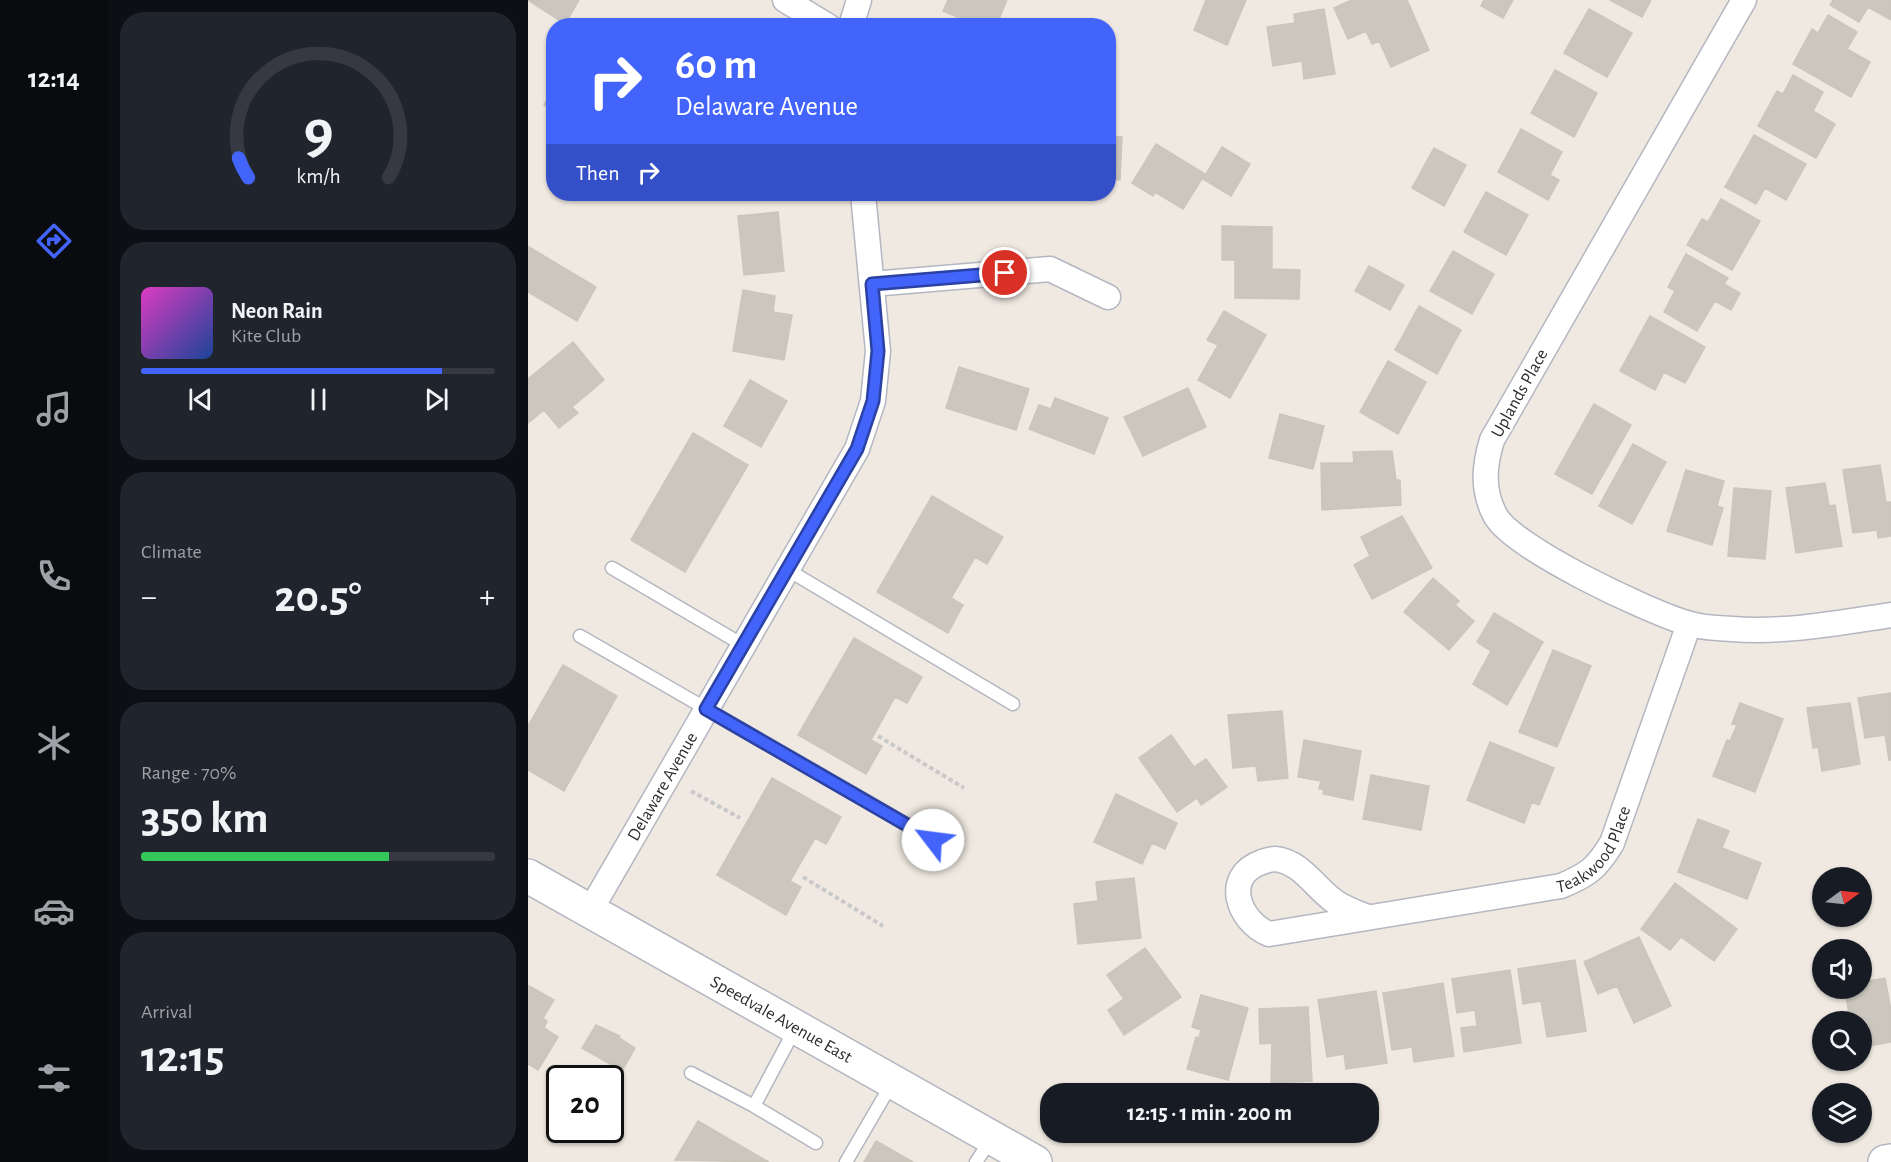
<!DOCTYPE html>
<meta charset="utf-8">
<style>
body{margin:0;font-family:"Alegreya Sans",sans-serif;background:#20242c;color:#f1f3f6;height:100vh;display:flex;flex-direction:column;font-size:22px;white-space:nowrap}
*{box-sizing:border-box;margin:0}
p{font-size:20px;color:#9ea1a6}
.icon{flex:none;width:33px;height:33px;fill:none;stroke:currentColor;stroke-width:2;stroke-linecap:round;stroke-linejoin:round}
.map{position:relative;flex:1;overflow:hidden}
.drawer{display:flex;flex-direction:column;gap:12px;padding:12px;background:#0d0f14;width:420px}
.drawer>*{flex:none}
.banner{position:absolute;left:18px;top:18px;width:570px;height:183px;border-radius:24px;box-shadow:0 2px 4px #0004;background:#4264fb;color:#fff;overflow:hidden}
.needle{width:39px;rotate:75deg}
.controls{position:absolute;left:1284px;top:867px;display:grid;gap:12px}
.controls a{display:grid;place-items:center;width:60px;height:60px;border-radius:50%;background:#171b24;box-shadow:0 2px 4px #0004;font-size:30px}
.speed{position:absolute;left:18px;top:1065px;display:flex;gap:12px;font-size:30px;font-weight:700;text-align:center}
.speed>*{display:grid;place-content:center;width:78px;height:78px;border-radius:50%;background:#171b24;box-shadow:0 2px 4px #0004;line-height:1}
.speed .limit{border:3px solid #111;border-radius:9px;background:#fff;color:#111}
.pin{position:absolute;display:grid;place-items:center;width:51px;height:51px;color:#fff;margin:-26px;border:3px solid #fff;border-radius:50%;box-shadow:0 2px 6px #0007}
.me{position:absolute;width:66px;margin:-33px;rotate:300deg;stroke-linejoin:round;filter:drop-shadow(0 0 4px #0008)}
.turn{display:flex;align-items:center;gap:21px;height:126px;padding:0 30px;font-size:27px}
.turn .icon{width:78px;height:78px;stroke-width:2.5}
.turn b{display:block;font-size:42px;line-height:51px}
.then{display:flex;align-items:center;height:57px;padding:0 30px;background:#0003;gap:12px;font-size:22px}
.big{font-size:45px;font-weight:700;line-height:1.1}
.drawer .card{flex:1;display:flex;flex-direction:column;justify-content:center;gap:9px;min-width:0;padding:0 21px;border-radius:24px;background:#20242c}
.drawer .dial{align-items:center;gap:0}
.dial svg{height:156px;overflow:visible;fill:none;stroke:#363941;stroke-width:7;stroke-linecap:round;text-anchor:middle}
.dial text{fill:#f1f3f6;stroke:none}
.song{display:flex;align-items:center;gap:18px}
.cover{width:72px;height:72px;border-radius:9px;background:linear-gradient(135deg,hsl(310 70% 55%),hsl(220 70% 35%))}
.played{height:6px;border-radius:3px;background:linear-gradient(90deg,#4264fb 85%,#363941 85%)}
.keys{display:flex;justify-content:space-around;direction:ltr}
.heat{display:flex;justify-content:space-between;align-items:center;font-size:33px;direction:ltr}
.charge{height:9px;border-radius:4px;background:linear-gradient(90deg,#34c759 70%,#363941 0)}
.trip{position:absolute;left:512px;top:1083px;width:339px;height:60px;border-radius:24px;background:#171b24;box-shadow:0 2px 4px #0004;font-weight:700;line-height:60px;text-align:center}
main{display:flex;flex:1;min-height:0}
.dock{display:flex;flex-direction:column;width:108px;justify-content:space-around;align-items:center;background:#090b0e;color:#9ea1a6}
.dock .icon{width:42px;height:42px}
.dock .selected{color:#4264fb}
.dock b{font-size:27px;color:#f1f3f6}
.map>svg:first-child{display:block}
</style>
<main>
<nav class="dock">
<b>12:14</b>
<svg class="icon selected" aria-label="directions" viewBox="0 0 24 24"><path d="M12 3l9 9-9 9-9-9zM9 14v-3h6M13 9l2 2-2 2"/></svg>
<svg class="icon" aria-label="music" viewBox="0 0 24 24"><path d="M9 18V5l10-2v13"/><circle cx="6" cy="18" r="3"/><circle cx="16" cy="16" r="3"/></svg>
<svg class="icon" aria-label="phone" viewBox="0 0 24 24"><path d="M5 4h4l2 5-3 2q2 4 5 5l2-3 5 2v4C11 20 4 13 5 4z"/></svg>
<svg class="icon" aria-label="climate" viewBox="0 0 24 24"><path d="M12 3v18M4 7l16 10M4 17L20 7"/></svg>
<svg class="icon" aria-label="car" viewBox="0 0 24 24"><path d="M5 17H2v-5l4-1 3-4h7l3 4 3 1v5h-3M9 17h6M6 11h13"/><circle cx="7" cy="17" r="2"/><circle cx="17" cy="17" r="2"/></svg>
<svg class="icon" aria-label="filters" viewBox="0 0 24 24"><path d="M4 7h16M4 17h16"/><circle cx="9" cy="7" r="2"/><circle cx="15" cy="17" r="2"/></svg>
</nav>
<section class="drawer">
<div class="card dial"><svg viewBox="0 0 100 80">
<path d="M14 69A42 42 0 1 1 86 69"/>
<path d="M14 69A42 42 0 0 1 9 59" stroke="#4264fb"/>
<text x="50" y="56" font-size="32" font-weight="700">9</text>
<text x="50" y="72" font-size="11">km/h</text>
</svg></div>
<div class="card">
<div class="song"><i class="cover"></i><div><b>Neon Rain</b><p>Kite Club</p></div></div>
<div class="played"></div>
<div class="keys"><svg class="icon" aria-label="previous" viewBox="0 0 24 24"><path d="M18 5L8 12l10 7zM5 5v14"/></svg><svg class="icon" aria-label="pause" viewBox="0 0 24 24"><path d="M8 5v14M16 5v14"/></svg><svg class="icon" aria-label="next" viewBox="0 0 24 24"><path d="M6 5l10 7-10 7zM19 5v14"/></svg></div>
</div>
<div class="card"><p>Climate</p>
<div class="heat"><a>−</a><b class="big">20.5°</b><a>+</a></div>
</div>
<div class="card"><p>Range · 70%</p><b class="big">350 km</b><div class="charge"></div></div>
<div class="card"><p>Arrival</p><b class="big">12:15</b></div>
</section>
<div class="map">
<svg width="1363" height="1162" viewBox="0 0 1363 1162">
<rect width="100%" height="100%" fill="#efe9e1"/>
<!-- building -->
<path fill="#cbc7bf" stroke="#cbc5ba" stroke-width="1.5" d="M0 0H51L37 24Z
M420 0H479L468 26H438L439 21 415 11Z
M678 0H718L699 45 666 30Z
M824 0H879L901 50 863 67 851 41 844 44 838 31 820 39 806 8Z
M956 0H985L975 18 953 6Z
M1082 0H1123L1114 17Z
M1305 0H1363V20L1340 7 1331 22 1302 5Z
M796 9 807 74 776 79 774 61 745 66 739 27 767 23 766 14Z
M1061 9 1104 33 1079 77 1036 53Z
M1300 15 1329 32 1319 49 1342 62 1323 97 1265 64 1284 29 1290 33Z
M1027 70 1069 93 1046 137 1003 113Z
M1265 75 1295 92 1285 111 1307 124 1288 158 1230 126 1249 91 1255 94Z
M26 88V110L16 105Z
M993 129 1034 152 1022 175 1031 180 1020 200 970 172Z
M1226 135 1278 164 1258 200 1237 188 1228 204 1197 187Z
M580 136 594 137 592 180 580 179Z
M628 144 677 174 655 209 627 192 625 196 604 183Z
M694 147 722 164 703 196 675 179Z
M906 148 938 165 916 206 884 188Z
M958 192 1000 215 978 255 936 232Z
M1193 199 1232 221 1204 270 1159 245 1174 219 1180 222Z
M250 212 256 271 216 275 210 216Z
M694 226 744 227V269L772 270 771 299 707 298V260H694Z
M1 247 68 287 49 321 0 292Z
M925 251 966 274 944 314 902 291Z
M1158 254 1200 278 1196 284 1212 293 1203 310 1187 301 1169 331 1136 312 1147 291 1140 287Z
M841 266 876 285 862 310 827 291Z
M215 290 247 296 245 312 264 315 256 360 205 351Z
M891 306 933 330 909 374 867 350Z
M696 311 738 335 702 398 670 380 690 345 679 340Z
M1122 316 1177 347 1157 383 1136 372 1127 390 1092 371Z
M45 342 76 380 44 407 50 413 31 428 16 410 0 423V379Z
M860 361 898 382 870 434 832 412Z
M431 367 501 389 488 430 418 408Z
M222 380 259 401 233 447 196 426Z
M660 388 678 427 615 456 596 417Z
M527 398 580 418 566 454 501 429 511 405 523 409Z
M1066 404 1103 425 1064 494 1027 474Z
M752 414 796 426 785 469 741 458Z
M165 433 220 465 157 572 103 540Z
M1105 444 1138 462 1104 524 1071 506Z
M864 451 868 480H872L873 505 794 510 793 463H826L825 452Z
M1352 465 1358 502H1363V536L1350 538 1349 530 1325 533 1315 470Z
M1158 470 1196 481 1189 506 1195 508 1184 545 1139 531Z
M1297 483 1301 506 1307 505 1314 546 1268 553 1258 488Z
M1206 488 1243 491 1237 559 1200 556Z
M404 496 475 537 459 564 447 557 423 598 435 605 420 633 349 592Z
M874 516 904 568 844 599 826 565 842 556 833 537Z
M905 578 931 601 927 605 946 621 921 650 876 612Z
M966 613 1015 642 979 705 945 684 963 651 949 642Z
M326 638 394 677 379 703 367 697 343 740 354 746 338 774 270 735Z
M1025 650 1063 666 1029 747 991 732Z
M35 665 89 696 36 791 0 770V726Z
M1363 693V760H1361L1357 735 1337 738 1330 698Z
M1212 703 1255 719 1227 792 1185 776 1199 740 1202 741 1209 725 1204 724Z
M1322 703 1332 764 1294 771 1290 747 1285 748 1279 708Z
M754 711 760 778 730 781 728 766 705 768 700 715Z
M643 735 666 767 678 759 699 787 673 805 669 798 649 812 611 758Z
M776 740 833 751 825 800 795 794 796 789H791L793 781 770 777Z
M962 742 1026 768 1011 805 1004 802 996 823 939 800Z
M843 775 901 786 893 830 835 819Z
M244 778 313 817 298 844 287 838 262 881 273 887 258 915 189 875Z
M588 794 649 823 637 849 624 843 614 864 566 842Z
M1170 819 1201 831 1194 848 1233 863 1219 899 1150 872Z
M606 878 613 938 550 944 546 904 570 901 568 882Z
M1147 883 1209 929 1186 961 1153 937 1142 950 1113 929Z
M1111 937 1143 1006 1106 1023 1089 986 1070 994 1056 962Z
M617 948 653 997 596 1035 580 1010 596 999 579 975Z
M1047 960 1058 1031 1019 1037 1013 1001 995 1004 990 969Z
M982 970 993 1043 936 1052 933 1028 949 1026 947 1010 929 1013 924 979Z
M1357 978 1363 1011V1042L1334 1047V1022H1322L1317 988H1334V982Z
M915 983 926 1056 886 1062 884 1047 864 1050 855 993Z
M1 986 26 1000 15 1018 19 1021 16 1028 30 1037 10 1070 0 1064Z
M848 991 859 1063 818 1069 816 1054 799 1057 790 1000Z
M673 995 720 1008 700 1080 659 1069 668 1037 671 1038 673 1030 664 1027Z
M780 1007 784 1081 743 1083 744 1043 732 1044 731 1009Z
M68 1025 92 1036 91 1038 107 1048 94 1071 54 1048Z
M170 1121 237 1160 241 1162 147 1160Z
M348 1141 385 1162H336Z"/>
<g fill="none" stroke-linecap="round" stroke-linejoin="round">
<!-- lane casing -->
<g stroke="#b4b7c1" stroke-width="15">
<path id="lane" d="M84 568 215 645
M260 570 485 704
M52 636 406 840
M267 1029 226 1106 288 1143
M163 1073 226 1106
M318 1162 364 1083
M448 1162 464 1138"/>
</g>
<!-- street casing -->
<g stroke="#b4b7c1" stroke-width="27">
<g id="street">
<path d="M257 0 300 26"/>
<path d="M1216 0 964 440C956 466 954 490 967 515 984 548 1121 612 1159 623 1173 628 1190 628 1204 629 1258 633 1310 623 1363 615"/>
<path d="M323 26 331 0"/>
<path d="M344 284 522 269 580 297"/>
<path id="s1" d="M62 911 329 449 345 401 350 351 335 194"/>
<path id="s2" d="M840 917C829 913 815 908 806 901 786 887 774 862 747 859 742 859 738 861 734 862 694 876 710 921 741 934L1033 886C1060 875 1069 868 1084 843L1161 624"/>
</g>
</g>
<!-- secondary casing -->
<g stroke="#b4b7c1" stroke-width="36">
<g id="secondary">
<path id="s3" d="M0 876 507 1162"/>
<path d="M1357 1162 1363 1161"/>
</g>
</g>
<!-- path -->
<path stroke="#c9c9c9" stroke-width="4" stroke-dasharray="4.5 3" stroke-linecap="butt" d="M350 736 436 788
M163 791 212 818
M275 877 355 926"/>
<!-- lane -->
<use href="#lane" stroke="#fff" stroke-width="12"/>
<!-- street -->
<use href="#street" stroke="#fff" stroke-width="24"/>
<!-- secondary -->
<use href="#secondary" stroke="#fff" stroke-width="33"/>
</g>
<g fill="none" stroke-linecap="round" stroke-linejoin="round">
<!-- route casing -->
<g stroke="#2b41a3" stroke-width="15">
<path id="route" d="M405 840 178 709 329 449 345 401 350 351 344 284 477 273"/>
</g>
<!-- route -->
<use href="#route" stroke="#4264fb" stroke-width="10"/>
</g>
<g text-anchor="middle" stroke-width="5" stroke-linejoin="round" paint-order="stroke">
<!-- street labels -->
<g font-size="18" fill="#2e2e2e" stroke="#fff">
<text transform="translate(991 393) rotate(-61)" y="6">Uplands Place</text>
<text dy="6" stroke="none"><textPath href="#s1" startOffset="144">Delaware Avenue</textPath></text>
<text dy="6" stroke="none"><textPath href="#s2" startOffset="568">Teakwood Place</textPath></text>
<text dy="6" stroke="none"><textPath href="#s3" startOffset="291">Speedvale Avenue East</textPath></text>
</g>
</g>
</svg>
<div class="controls">
<a><svg class="needle" viewBox="-14 -14 28 28"><path d="M0-13l5 13h-10z" fill="#e53935"/><path d="M0 13l5-13h-10z" fill="#9ea1a6"/></svg></a>
<a><svg class="icon" aria-label="sound" viewBox="0 0 24 24"><path d="M4 9h4l5-4v14l-5-4H4zM17 9q2 3 0 6"/></svg></a>
<a><svg class="icon" aria-label="search" viewBox="0 0 24 24"><circle cx="10" cy="10" r="6"/><path d="M15 15l6 6"/></svg></a>
<a><svg class="icon" aria-label="layers" viewBox="0 0 24 24"><path d="M12 4l9 5-9 5-9-5zM3 14l9 5 9-5"/></svg></a>
</div>
<div class="speed"><div class="limit">20</div></div>
<div class="pin" style="left:477px;top:273px;background:#d93025"><svg class="icon" aria-label="arrive" viewBox="0 0 24 24"><path d="M6 21V4h12l-3 4 3 4H6"/></svg></div>
<svg class="me" style="left:405px;top:840px" viewBox="-20 -20 40 40"><circle r="19" fill="#fff"/><path d="M0-13L10 11 0 6-10 11z" fill="#4264fb"/></svg>
<div class="trip">12:15 · 1 min · 200 m</div>
<div class="banner">
<div class="turn"><svg class="icon" aria-label="right" viewBox="0 0 24 24"><path d="M7 20v-9h11M14 6l5 5-5 5"/></svg><div><b>60 m</b>Delaware Avenue</div></div>
<div class="then">Then<svg class="icon" aria-label="right" viewBox="0 0 24 24"><path d="M7 20v-9h11M14 6l5 5-5 5"/></svg></div>
</div>
</div>
</main>
